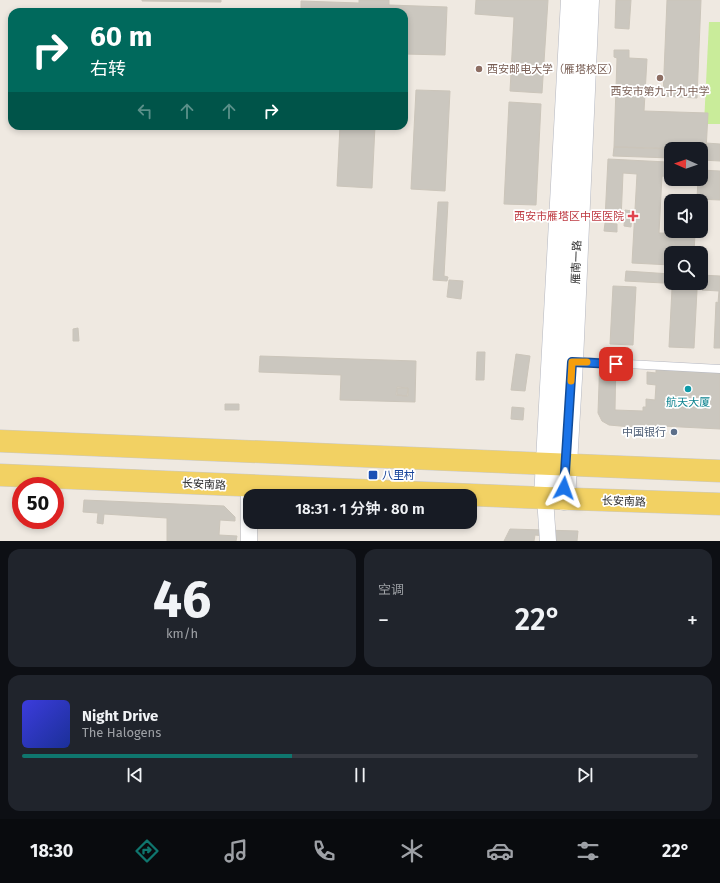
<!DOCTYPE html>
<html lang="zh">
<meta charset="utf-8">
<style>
body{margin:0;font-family:"Fira Sans","Noto Sans SC",sans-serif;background:#20242c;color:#f1f3f6;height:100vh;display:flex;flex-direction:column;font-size:15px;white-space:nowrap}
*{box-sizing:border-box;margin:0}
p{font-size:13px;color:#9ea1a6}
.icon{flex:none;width:22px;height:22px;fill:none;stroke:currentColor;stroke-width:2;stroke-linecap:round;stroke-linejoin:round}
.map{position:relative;height:541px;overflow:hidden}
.details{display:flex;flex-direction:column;gap:8px;padding:8px;background:#0d0f14;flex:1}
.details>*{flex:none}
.guide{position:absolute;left:8px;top:8px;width:400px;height:122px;border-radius:12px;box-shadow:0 2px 6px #0003;background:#00695c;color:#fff;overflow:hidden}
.needle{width:26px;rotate:272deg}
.controls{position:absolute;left:664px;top:142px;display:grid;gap:8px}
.controls a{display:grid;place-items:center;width:44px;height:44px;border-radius:8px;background:#171b24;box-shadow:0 2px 6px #0003;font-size:20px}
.speed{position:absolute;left:12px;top:477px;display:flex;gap:8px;font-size:20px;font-weight:700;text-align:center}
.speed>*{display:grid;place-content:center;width:52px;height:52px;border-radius:50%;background:#171b24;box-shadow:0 2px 6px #0003;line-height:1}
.speed .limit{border:6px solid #d22;background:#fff;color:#111}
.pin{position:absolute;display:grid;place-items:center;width:34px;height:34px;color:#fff;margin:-17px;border-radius:8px;box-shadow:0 2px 6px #0006}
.me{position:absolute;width:44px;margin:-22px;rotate:4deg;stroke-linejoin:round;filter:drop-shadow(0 0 3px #0008)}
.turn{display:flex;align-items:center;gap:14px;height:84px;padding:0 16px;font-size:18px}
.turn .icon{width:52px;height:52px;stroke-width:2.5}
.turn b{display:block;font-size:28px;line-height:34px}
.lanes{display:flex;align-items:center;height:38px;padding:0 16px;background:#0003;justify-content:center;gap:20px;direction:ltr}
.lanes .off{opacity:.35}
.big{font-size:30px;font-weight:600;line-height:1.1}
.details .widget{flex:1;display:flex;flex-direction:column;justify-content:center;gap:6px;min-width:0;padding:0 14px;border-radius:12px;background:#20242c}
.details .dial{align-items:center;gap:0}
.dial b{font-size:52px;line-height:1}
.song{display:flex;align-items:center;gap:12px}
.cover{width:48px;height:48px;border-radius:6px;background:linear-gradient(135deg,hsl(240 70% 55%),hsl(230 70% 35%))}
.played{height:4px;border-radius:2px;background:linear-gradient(90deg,#0f766e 40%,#363941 40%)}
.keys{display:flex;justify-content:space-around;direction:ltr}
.heat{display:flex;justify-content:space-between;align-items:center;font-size:22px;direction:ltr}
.details .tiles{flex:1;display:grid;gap:8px;grid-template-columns:1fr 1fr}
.widget:last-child{grid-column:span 2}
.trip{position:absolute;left:243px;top:489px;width:234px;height:40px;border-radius:12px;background:#171b24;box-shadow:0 2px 6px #0003;font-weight:600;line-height:40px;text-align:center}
.tabs{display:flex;height:64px;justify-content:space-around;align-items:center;background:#090b0e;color:#9ea1a6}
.tabs .icon{width:28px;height:28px}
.tabs .active{color:#0f766e}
.tabs b{font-size:18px;color:#f1f3f6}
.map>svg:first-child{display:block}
</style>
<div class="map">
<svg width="720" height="541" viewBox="0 0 720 541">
<rect width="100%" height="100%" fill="#efe9e1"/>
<!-- pitch -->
<path fill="#c9ec9a" d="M709 22H720V124H704Z"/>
<!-- building -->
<path fill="#cbc7bf" stroke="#cbc5ba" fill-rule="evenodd" d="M142 0H221V2L142 1Z
M359 0H389V5L447 7 445 55 404 54V12H301V1L359 3Z
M476 0H548L542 93 510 91 514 17 475 14Z
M616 0H631L629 29 615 28Z
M667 0H701L697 98 663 96Z
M614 50H629V58L647 59 644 111 708 113 706 151 701 150V149L614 147 617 58 614 57Z
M416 90 450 91 445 191 411 189Z
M509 102 541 104 536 205 504 204Z
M340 126H375L372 188 337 186Z
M706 143 720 144V161L701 160V150L706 151Z
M614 147 671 149V158L613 156Z
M608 159 667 162V160H671V177L662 176 659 233 695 234 694 253H671V265L632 263 637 174 623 173 621 220 605 219Z
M701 170 720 171V200L697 199 698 179H701Z
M438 202H448L444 276 448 277 447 281 433 280Z
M625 210 632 211 631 227 624 226Z
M605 223 617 224V232L604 231Z
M626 271 671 274V283H701V275L720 276V348H714L716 302 718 303 719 291 702 290V285L625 281Z
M449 280 463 281 461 299 447 297Z
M613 286 636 287 633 345 610 344Z
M672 289 697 290 694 348 669 347Z
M78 328 79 341H73V329Z
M477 352H485L484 380H476Z
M516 354 530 356 525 391 511 390Z
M260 356 416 361 415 402 340 400 341 375 259 372ZM397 387 408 388V396L396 395Z
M600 356H616L615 410 643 411V407H646V399L655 400 656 385 647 384V372L656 373V370L720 372V429L642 425V428L609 425 602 421 598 413Z
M397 388H408L407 396 397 395Z
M225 404H239V410H225Z
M512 407 524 408 523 420 511 419Z
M84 500 224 506 235 517V521L220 520 219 535 237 536 236 541H167V518L104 514 103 524 97 523 98 513 83 512Z
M510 529 578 531 577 541H545V536L535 535 534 541H504Z"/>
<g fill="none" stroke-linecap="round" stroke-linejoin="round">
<!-- lane casing -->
<g stroke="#b4b7c1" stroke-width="9">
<path id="lane" d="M572 361 720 369"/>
</g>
<!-- street casing -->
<g stroke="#b4b7c1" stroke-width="17">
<path id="street" d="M249 486V541
M545 498 548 541"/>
</g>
<!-- secondary casing -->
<g stroke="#b4b7c1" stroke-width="23">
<path id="secondary" d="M545 498 572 0
M564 499 572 361 588 0"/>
</g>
<!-- primary casing -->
<g stroke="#c9c9c9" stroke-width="23">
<path id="primary" d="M0 441 720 471
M0 475 545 498 720 504"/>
</g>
<!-- lane -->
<use href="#lane" stroke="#fff" stroke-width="8"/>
<!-- street -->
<use href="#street" stroke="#fff" stroke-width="16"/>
<!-- secondary -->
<use href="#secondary" stroke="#fff" stroke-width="22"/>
<!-- primary -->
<use href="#primary" stroke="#f2d163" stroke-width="22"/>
</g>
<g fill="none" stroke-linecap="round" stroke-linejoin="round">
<!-- route casing -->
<g stroke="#114b97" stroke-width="10">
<path id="route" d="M564 488 572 362 616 364"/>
</g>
<!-- route -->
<use href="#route" stroke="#1a73e8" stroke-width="7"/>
<!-- slow -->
<path stroke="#f59e0b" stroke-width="7" d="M571 381 572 362H587"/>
</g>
<!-- markers -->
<g fill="#8d6e63" stroke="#fff" stroke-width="1.5">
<circle cx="479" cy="69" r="4"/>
<circle cx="660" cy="78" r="4"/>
</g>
<path fill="#e0444e" stroke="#fff" stroke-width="1.5" d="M631 210h4v4h4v4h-4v4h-4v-4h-4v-4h4z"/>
<circle fill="#0f9aa8" stroke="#fff" stroke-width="1.5" cx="688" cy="389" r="4"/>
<circle fill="#5c6f8a" stroke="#fff" stroke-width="1.5" cx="674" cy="432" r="4"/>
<rect fill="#1a4fb4" stroke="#fff" stroke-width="1.5" x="368" y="470" width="10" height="10" rx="2"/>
<g text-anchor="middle" stroke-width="3.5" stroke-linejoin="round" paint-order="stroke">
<!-- education labels -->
<g font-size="11" fill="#785e54" stroke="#fff" text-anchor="start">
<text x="487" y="73">西安邮电大学（雁塔校区）</text>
<text x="660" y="95" text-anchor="middle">西安市第九十九中学</text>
</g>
<!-- health labels -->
<g font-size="11" fill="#be3a42" stroke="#fff" text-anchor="end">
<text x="624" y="220">西安市雁塔区中医医院</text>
</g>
<!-- street labels -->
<g font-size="11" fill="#2e2e2e" stroke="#fff">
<text transform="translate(576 262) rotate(-88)" y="4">雁南一路</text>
<text transform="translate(204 484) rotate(3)" y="4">长安南路</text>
<text transform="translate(624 501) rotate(2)" y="4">长安南路</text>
</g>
<!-- culture labels -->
<g font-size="11" fill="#0d838f" stroke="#fff">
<text x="688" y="406">航天大厦</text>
</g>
<!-- service labels -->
<g font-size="11" fill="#4e5e75" stroke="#fff" text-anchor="end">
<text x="666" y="436">中国银行</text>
</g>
<!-- transit labels -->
<g font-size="11" fill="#164399" stroke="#fff" text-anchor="start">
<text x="382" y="479">八里村</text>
</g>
</g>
</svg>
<div class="controls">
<a><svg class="needle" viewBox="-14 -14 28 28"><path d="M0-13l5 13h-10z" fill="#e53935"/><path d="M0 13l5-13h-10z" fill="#9ea1a6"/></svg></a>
<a><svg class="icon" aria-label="sound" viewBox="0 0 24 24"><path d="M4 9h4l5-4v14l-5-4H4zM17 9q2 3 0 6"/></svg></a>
<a><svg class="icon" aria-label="search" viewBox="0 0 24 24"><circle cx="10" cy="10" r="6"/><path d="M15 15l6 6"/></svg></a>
</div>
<div class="speed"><div class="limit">50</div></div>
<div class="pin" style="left:616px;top:364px;background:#d93025"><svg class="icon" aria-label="arrive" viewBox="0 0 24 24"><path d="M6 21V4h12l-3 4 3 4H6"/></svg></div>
<svg class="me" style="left:564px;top:488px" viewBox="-20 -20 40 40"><path d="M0-17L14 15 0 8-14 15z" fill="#1a73e8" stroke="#fff" stroke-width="4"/></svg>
<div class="trip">18:31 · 1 分钟 · 80 m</div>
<div class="guide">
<div class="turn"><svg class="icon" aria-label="right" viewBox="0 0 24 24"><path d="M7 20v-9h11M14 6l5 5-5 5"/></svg><div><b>60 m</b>右转</div></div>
<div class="lanes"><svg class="icon off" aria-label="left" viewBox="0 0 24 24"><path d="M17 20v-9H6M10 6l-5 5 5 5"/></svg><svg class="icon off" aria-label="ahead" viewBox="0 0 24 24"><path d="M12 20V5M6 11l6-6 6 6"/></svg><svg class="icon off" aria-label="ahead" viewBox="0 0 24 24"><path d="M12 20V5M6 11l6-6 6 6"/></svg><svg class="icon" aria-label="right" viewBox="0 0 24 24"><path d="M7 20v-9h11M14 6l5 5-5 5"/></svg></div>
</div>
</div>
<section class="details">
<div class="tiles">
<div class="widget dial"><b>46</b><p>km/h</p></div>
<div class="widget"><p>空调</p>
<div class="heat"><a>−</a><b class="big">22°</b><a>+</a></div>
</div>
<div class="widget">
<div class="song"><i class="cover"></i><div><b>Night Drive</b><p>The Halogens</p></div></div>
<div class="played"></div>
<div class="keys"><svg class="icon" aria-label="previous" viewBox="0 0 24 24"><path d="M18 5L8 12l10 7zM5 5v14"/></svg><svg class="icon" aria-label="pause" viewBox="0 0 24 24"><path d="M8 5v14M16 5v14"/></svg><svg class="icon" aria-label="next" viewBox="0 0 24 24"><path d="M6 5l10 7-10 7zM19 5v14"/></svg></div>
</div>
</div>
</section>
<nav class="tabs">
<b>18:30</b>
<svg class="icon active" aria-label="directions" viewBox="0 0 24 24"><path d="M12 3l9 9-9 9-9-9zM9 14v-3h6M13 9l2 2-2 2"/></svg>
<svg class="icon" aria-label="music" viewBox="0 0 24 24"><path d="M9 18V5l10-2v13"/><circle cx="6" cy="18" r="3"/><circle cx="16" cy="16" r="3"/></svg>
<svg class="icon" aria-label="phone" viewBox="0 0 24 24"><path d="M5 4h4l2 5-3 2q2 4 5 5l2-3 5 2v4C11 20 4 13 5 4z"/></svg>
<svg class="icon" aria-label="climate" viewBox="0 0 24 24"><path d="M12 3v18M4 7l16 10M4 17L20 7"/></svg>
<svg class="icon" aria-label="car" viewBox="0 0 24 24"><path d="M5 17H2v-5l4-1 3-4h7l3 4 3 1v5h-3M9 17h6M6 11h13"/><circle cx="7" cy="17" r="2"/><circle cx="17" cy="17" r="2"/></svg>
<svg class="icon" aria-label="filters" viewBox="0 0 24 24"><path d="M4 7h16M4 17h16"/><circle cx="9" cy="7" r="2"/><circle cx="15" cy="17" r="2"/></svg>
<b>22°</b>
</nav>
